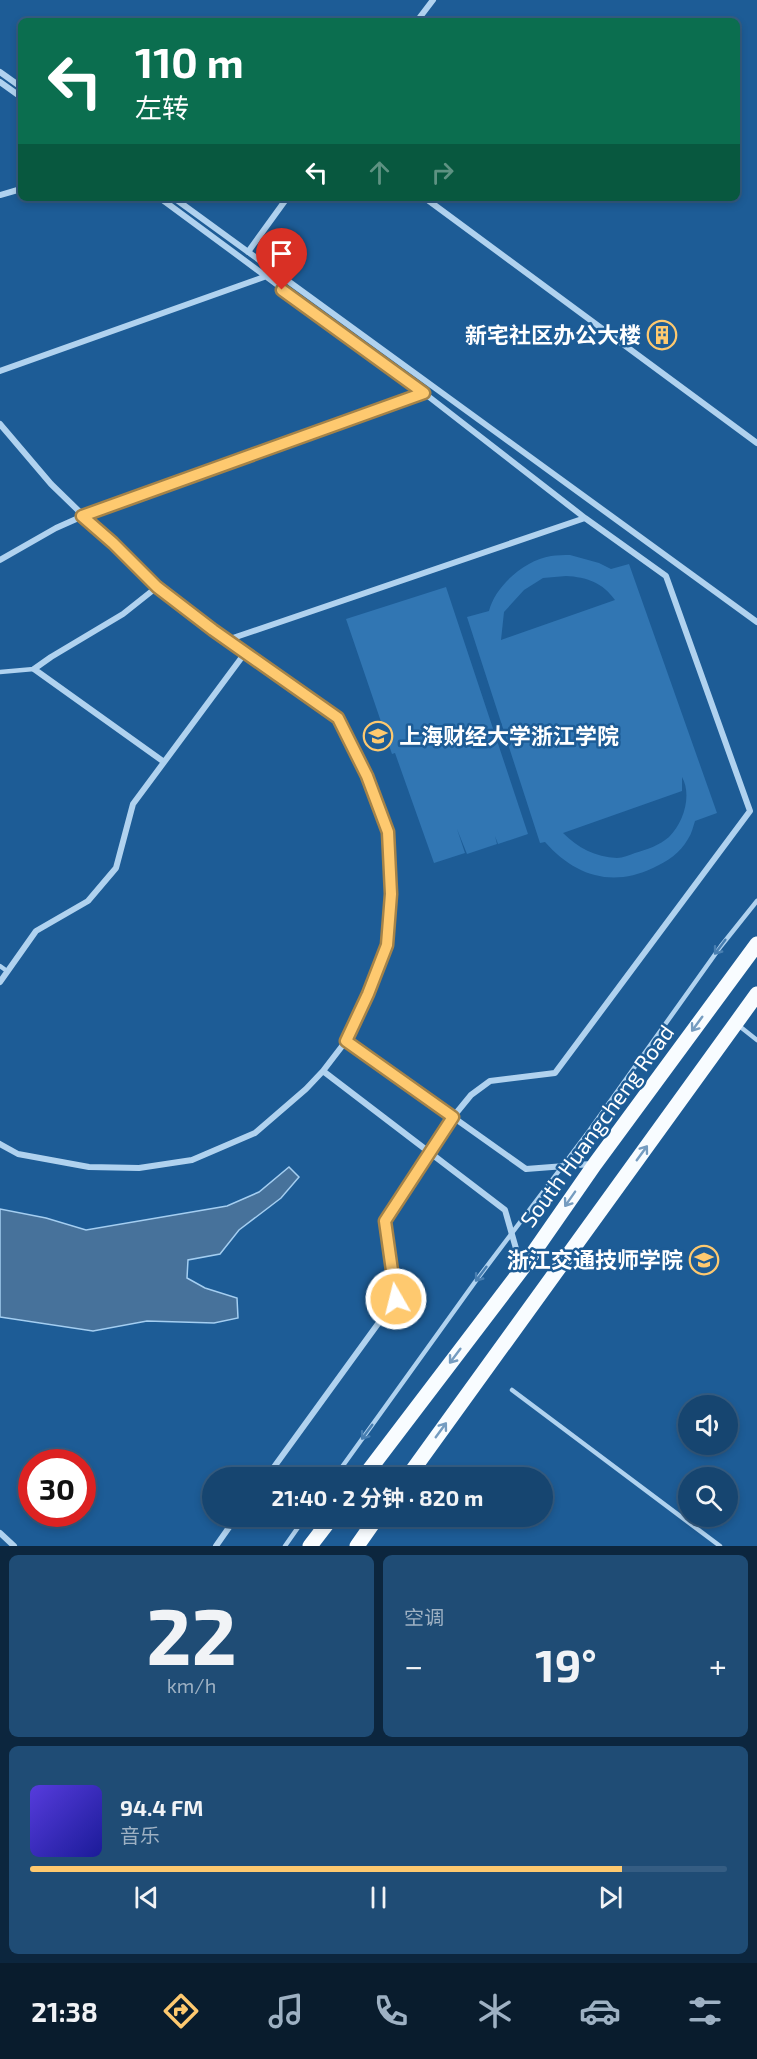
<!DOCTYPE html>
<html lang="zh">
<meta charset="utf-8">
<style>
body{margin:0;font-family:"Exo 2","Noto Sans SC",sans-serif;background:#1f4c75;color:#f1f3f6;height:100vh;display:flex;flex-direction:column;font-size:22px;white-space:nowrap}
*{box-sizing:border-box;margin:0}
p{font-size:20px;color:#9eb1c3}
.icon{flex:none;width:33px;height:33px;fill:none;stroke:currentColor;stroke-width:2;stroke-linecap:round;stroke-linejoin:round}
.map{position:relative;height:1546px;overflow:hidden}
.panel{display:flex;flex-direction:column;gap:9px;padding:9px;background:#0c263e;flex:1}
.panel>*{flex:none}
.banner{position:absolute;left:18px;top:18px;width:722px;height:183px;border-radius:9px;box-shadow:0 3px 9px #0003,0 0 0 2px #355d83;background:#0b6e4f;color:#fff;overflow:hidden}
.buttons{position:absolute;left:678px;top:1395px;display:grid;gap:12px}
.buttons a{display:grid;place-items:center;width:60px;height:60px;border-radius:50%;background:#164570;box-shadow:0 3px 9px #0003,0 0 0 2px #355d83;font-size:30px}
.speed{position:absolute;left:18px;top:1449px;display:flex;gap:12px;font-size:30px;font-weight:700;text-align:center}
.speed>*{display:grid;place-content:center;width:78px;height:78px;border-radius:50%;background:#164570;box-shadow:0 3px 9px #0003,0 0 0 2px #355d83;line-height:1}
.speed .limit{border:9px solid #d22;background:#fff;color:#111}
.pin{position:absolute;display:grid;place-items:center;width:51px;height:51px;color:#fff;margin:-62px -26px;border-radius:50% 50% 50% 0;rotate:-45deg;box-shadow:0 0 6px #0007}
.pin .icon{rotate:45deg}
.me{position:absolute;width:66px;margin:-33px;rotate:352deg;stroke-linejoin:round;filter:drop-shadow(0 0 4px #0008)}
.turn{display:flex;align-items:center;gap:21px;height:126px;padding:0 18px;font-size:27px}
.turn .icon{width:78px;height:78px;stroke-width:2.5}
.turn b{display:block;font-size:42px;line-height:51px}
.lanes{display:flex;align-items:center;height:57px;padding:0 18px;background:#0003;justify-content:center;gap:30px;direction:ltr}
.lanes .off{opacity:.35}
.big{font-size:45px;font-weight:700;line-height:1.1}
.panel .card{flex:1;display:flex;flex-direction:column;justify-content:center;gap:9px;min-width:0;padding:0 21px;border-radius:9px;background:#1f4c75}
.panel .dial{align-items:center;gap:0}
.dial b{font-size:78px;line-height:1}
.song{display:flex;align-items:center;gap:18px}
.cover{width:72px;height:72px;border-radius:9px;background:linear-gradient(135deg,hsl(250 70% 55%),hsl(240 70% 35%))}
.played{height:6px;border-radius:3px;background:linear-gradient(90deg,#fec96f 85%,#355d83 85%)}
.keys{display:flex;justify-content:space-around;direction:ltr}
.heat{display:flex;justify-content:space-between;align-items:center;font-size:33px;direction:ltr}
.panel .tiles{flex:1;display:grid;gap:9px;grid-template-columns:1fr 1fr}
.card:last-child{grid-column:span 2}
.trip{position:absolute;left:202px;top:1467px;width:351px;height:60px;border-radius:30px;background:#164570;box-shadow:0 3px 9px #0003,0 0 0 2px #355d83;font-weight:700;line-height:60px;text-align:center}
.tabs{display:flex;height:96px;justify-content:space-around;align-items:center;background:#091c2d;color:#9eb1c3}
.tabs .icon{width:42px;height:42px}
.tabs .on{color:#fec96f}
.tabs b{font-size:27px;color:#f1f3f6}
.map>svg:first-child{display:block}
</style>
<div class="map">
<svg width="757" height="1546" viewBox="0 0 757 1546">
<rect width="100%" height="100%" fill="#1d5c96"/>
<!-- green -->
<path fill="#3176b3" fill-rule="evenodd" d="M570 555 599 563 611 569 629 564 717 813 695 821C693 827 692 833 688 839 680 853 668 861 653 868 611 888 574 875 545 842L540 843 467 617 489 611C495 586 525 560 551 556 557 555 564 555 570 555ZM566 576C587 577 603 583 615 600L501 640 504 612 524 590 543 578ZM682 777C692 795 684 822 669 837 660 845 646 850 635 853 629 855 623 858 617 858 595 857 578 848 563 833L682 791Z
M446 587 528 834 498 844 495 836 497 844 467 854 457 829 465 853 434 863 395 753 392 754 346 619Z"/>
<!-- water -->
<path fill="#47729b" stroke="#a4cef1" stroke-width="1.5" d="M289 1167 299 1177 281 1198 239 1230 220 1254 188 1260 187 1278 205 1288 237 1298 238 1318 214 1323 147 1321 93 1331 0 1317V1209L46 1218 86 1230 227 1206 259 1192Z"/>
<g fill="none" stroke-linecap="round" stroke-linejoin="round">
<!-- service -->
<path stroke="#b0d2ef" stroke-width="4.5" d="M0 672 34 669
M0 966 7 971
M738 1025 757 1040
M512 1390 720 1546
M334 1478 475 1282 589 1131 721 946 757 901
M285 1546 306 1516"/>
<!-- minor -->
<path stroke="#b0d2ef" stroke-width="6" d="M417 21 433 0
M0 72 21 87
M0 82 21 97
M0 195 21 189
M160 198 424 393 585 518 666 576 750 811 555 1073 490 1081 471 1095 453 1117 385 1221 396 1299 266 1478
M174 198 757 622
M425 198 757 443
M248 252 287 198
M0 371 264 277
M0 424 51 484 157 587 213 630 338 718 367 775 388 832 391 894 387 945 368 994 346 1041 323 1071 306 1089 255 1133 192 1160 139 1168 89 1167 18 1154 0 1144
M0 560 56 528 83 516 424 393
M157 587 123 614 51 657 34 669 164 762
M227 640 585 518
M0 982 36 931 88 901 116 868 133 804 245 653
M346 1041 526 1169 591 1164
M323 1071 505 1210 521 1266
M0 1533 14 1546
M216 1546 237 1516"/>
<!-- primary -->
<path stroke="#f8fcff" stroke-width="15" d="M363 1478 522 1269 595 1164 757 944
M407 1478 757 994
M310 1546 333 1516
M357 1546 378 1516"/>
</g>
<!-- one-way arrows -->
<defs><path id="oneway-shaft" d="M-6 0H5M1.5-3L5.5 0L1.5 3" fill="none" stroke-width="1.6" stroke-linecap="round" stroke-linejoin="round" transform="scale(1.5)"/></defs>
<g stroke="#497fb1">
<use href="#oneway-shaft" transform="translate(720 947) rotate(127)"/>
<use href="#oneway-shaft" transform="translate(481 1274) rotate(127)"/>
<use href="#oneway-shaft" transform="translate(367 1432) rotate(126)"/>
</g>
<g stroke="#759cc0">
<use href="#oneway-shaft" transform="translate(697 1024) rotate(126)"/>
<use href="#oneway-shaft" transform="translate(642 1153) rotate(-54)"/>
<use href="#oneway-shaft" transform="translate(570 1199) rotate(125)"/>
<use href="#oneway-shaft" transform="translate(455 1356) rotate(127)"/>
<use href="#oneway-shaft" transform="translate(441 1430) rotate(-54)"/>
</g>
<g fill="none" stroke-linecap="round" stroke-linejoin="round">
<!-- route casing -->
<g stroke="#a58348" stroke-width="15">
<path id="route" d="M282 290 424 393 82 516 113 543 157 587 213 630 338 718 367 776 388 832 391 894 387 945 368 994 346 1041 453 1117 385 1221 396 1299"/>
</g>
<!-- route -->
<use href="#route" stroke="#fec96f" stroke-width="10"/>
</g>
<!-- icons -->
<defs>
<g id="building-ring" transform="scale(1.5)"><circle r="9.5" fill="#1d5c96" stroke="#fec96f" stroke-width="1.5"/><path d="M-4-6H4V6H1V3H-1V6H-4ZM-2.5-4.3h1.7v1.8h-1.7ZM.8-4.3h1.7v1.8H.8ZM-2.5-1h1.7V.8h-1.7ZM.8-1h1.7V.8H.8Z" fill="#fec96f"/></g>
<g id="university-ring" transform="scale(1.5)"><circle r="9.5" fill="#1d5c96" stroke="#fec96f" stroke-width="1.5"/><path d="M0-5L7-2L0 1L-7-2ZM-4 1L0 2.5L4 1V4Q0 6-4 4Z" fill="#fec96f"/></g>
<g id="school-ring" transform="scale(1.5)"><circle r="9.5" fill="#1d5c96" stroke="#fec96f" stroke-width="1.5"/><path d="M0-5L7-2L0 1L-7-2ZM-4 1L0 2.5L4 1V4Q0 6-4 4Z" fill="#fec96f"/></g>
</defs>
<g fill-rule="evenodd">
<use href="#building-ring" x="662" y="335"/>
<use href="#university-ring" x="378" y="736"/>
<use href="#school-ring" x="704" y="1260"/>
</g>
<g text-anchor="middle" stroke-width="5" stroke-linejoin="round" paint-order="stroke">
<!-- poi labels -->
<g font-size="22" font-weight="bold" fill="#fff" stroke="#1d5c96" text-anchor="end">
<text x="641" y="343">新宅社区办公大楼</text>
<text x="399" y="744" text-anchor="start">上海财经大学浙江学院</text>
<text x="683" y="1268">浙江交通技师学院</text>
</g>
<!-- street labels -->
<g font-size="22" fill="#fff" stroke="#1d5c96">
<text transform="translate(597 1126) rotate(-54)" y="8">South Huangcheng Road</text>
</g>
</g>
</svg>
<div class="buttons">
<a><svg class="icon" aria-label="sound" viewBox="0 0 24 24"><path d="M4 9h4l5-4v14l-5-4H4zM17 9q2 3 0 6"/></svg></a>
<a><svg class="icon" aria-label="search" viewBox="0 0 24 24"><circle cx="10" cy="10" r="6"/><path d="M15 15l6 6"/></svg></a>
</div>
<div class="speed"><div class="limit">30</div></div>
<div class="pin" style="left:282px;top:290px;background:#d93025"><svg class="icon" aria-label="arrive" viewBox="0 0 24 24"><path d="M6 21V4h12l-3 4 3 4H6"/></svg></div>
<svg class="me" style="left:396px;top:1299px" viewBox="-20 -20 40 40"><circle r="17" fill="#fec96f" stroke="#fff" stroke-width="3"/><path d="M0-11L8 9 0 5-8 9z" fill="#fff"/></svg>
<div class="trip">21:40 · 2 分钟 · 820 m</div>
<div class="banner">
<div class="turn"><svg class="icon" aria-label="left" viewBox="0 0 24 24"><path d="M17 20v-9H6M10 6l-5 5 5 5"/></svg><div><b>110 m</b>左转</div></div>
<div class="lanes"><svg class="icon" aria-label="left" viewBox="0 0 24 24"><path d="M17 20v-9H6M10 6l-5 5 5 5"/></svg><svg class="icon off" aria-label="ahead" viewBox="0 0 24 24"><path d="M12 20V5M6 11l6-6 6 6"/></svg><svg class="icon off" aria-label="right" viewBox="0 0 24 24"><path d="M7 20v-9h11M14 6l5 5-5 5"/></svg></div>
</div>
</div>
<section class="panel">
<div class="tiles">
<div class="card dial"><b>22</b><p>km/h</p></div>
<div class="card"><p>空调</p>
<div class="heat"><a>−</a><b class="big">19°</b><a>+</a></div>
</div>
<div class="card">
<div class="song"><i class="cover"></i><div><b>94.4 FM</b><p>音乐</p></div></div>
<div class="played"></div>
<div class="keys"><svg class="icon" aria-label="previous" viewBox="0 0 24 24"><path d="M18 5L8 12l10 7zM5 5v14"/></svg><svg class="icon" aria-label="pause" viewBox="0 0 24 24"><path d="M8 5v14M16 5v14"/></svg><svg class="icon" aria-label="next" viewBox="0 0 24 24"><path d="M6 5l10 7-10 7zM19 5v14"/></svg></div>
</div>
</div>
</section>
<nav class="tabs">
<b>21:38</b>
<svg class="icon on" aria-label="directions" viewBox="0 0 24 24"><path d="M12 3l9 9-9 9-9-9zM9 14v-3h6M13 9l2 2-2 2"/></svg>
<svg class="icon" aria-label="music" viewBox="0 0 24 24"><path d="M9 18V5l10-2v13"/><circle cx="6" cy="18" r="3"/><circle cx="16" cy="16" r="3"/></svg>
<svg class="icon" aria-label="phone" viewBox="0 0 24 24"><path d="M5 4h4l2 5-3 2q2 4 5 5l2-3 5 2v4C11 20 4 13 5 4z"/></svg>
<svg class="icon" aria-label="climate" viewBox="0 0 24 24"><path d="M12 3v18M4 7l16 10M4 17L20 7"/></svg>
<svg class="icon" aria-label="car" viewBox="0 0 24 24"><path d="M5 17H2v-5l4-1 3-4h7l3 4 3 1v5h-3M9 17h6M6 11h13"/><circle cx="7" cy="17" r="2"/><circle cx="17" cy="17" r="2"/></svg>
<svg class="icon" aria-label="filters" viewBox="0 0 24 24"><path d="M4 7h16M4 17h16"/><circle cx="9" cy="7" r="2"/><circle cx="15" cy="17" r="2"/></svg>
</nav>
